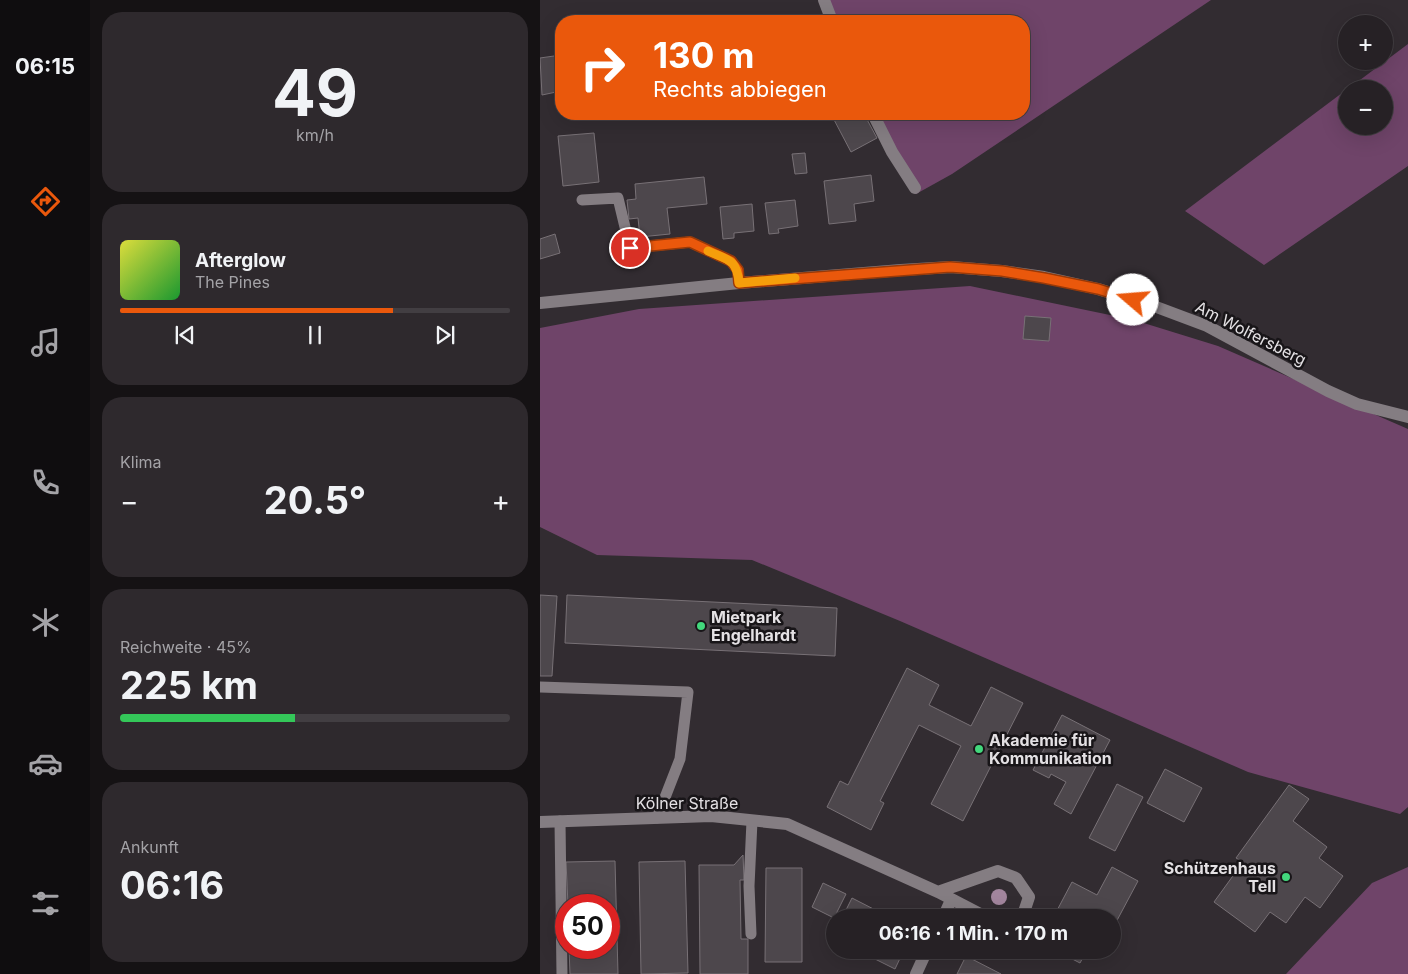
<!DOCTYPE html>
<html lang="de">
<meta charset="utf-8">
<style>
body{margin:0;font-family:Inter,sans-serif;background:#2e292d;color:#f1f3f6;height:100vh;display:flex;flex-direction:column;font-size:19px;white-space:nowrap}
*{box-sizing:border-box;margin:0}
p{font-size:16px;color:#a4a3a7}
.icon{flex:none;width:28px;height:28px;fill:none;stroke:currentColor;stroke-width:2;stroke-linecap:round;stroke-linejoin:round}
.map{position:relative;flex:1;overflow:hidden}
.drawer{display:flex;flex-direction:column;gap:12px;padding:12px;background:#151214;width:450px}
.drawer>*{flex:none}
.top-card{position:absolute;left:15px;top:15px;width:475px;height:105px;border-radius:20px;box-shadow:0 5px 20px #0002,0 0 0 1px #423e42;background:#ea580c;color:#fff;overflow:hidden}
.buttons{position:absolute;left:798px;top:15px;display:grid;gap:10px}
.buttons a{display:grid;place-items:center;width:55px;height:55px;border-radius:50%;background:#262125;box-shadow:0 5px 20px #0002,0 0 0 1px #423e42;font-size:25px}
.speed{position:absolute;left:15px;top:894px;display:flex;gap:10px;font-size:25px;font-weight:700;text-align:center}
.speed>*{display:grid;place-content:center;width:65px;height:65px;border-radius:50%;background:#262125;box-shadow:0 5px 20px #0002,0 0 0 1px #423e42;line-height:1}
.speed .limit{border:8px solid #d22;background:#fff;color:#111}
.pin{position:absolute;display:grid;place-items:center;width:42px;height:42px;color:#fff;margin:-21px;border:2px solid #fff;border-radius:50%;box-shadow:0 1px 5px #0007}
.me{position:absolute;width:55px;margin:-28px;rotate:288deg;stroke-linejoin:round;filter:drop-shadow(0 0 4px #0008)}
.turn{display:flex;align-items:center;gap:18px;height:105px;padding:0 15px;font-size:22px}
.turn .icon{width:65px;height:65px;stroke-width:2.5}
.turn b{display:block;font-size:35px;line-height:42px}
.big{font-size:38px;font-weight:700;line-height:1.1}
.drawer .tile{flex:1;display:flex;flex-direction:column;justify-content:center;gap:8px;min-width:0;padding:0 18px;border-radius:20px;background:#2e292d}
.drawer .dial{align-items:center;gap:0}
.dial b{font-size:65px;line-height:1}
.song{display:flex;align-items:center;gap:15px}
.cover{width:60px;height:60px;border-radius:8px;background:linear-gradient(135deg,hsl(60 70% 55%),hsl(130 70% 35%))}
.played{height:5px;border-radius:2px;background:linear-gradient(90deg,#ea580c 70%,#423e42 70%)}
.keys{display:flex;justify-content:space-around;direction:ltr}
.heat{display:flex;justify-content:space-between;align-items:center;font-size:28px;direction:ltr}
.charge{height:8px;border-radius:4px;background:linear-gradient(90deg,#34c759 45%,#423e42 0)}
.trip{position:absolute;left:286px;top:909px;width:295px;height:50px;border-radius:25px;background:#262125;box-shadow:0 5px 20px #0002,0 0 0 1px #423e42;font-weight:700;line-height:50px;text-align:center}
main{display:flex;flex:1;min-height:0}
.menu{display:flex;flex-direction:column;width:90px;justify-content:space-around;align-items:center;background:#0f0d0f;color:#a4a3a7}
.menu .icon{width:35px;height:35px}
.menu .on{color:#ea580c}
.menu b{font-size:22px;color:#f1f3f6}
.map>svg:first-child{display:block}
</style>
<main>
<nav class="menu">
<b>06:15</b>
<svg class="icon on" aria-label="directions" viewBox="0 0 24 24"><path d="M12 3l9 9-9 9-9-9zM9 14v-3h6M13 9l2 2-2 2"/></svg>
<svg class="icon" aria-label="music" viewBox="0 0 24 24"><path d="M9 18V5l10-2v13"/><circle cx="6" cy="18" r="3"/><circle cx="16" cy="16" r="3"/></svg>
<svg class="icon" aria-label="phone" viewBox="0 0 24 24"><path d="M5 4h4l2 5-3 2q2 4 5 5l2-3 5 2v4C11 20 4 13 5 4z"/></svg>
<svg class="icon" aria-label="climate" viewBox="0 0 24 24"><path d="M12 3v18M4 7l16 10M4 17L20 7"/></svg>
<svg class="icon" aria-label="car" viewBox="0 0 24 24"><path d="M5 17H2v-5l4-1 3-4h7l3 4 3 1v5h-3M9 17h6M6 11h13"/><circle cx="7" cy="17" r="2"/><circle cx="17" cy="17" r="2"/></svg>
<svg class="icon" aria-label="filters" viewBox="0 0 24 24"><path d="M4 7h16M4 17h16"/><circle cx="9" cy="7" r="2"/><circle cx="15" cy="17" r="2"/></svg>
</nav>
<section class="drawer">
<div class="tile dial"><b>49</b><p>km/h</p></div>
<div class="tile">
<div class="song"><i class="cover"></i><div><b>Afterglow</b><p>The Pines</p></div></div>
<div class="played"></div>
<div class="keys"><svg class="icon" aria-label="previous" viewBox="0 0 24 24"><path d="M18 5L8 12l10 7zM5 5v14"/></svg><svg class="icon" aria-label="pause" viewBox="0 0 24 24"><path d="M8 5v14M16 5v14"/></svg><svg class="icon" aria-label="next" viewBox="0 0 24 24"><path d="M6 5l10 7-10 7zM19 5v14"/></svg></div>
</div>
<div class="tile"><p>Klima</p>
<div class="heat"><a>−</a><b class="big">20.5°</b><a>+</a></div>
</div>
<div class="tile"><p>Reichweite · 45%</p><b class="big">225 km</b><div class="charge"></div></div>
<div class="tile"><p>Ankunft</p><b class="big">06:16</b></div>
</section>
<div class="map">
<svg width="868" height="974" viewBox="0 0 868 974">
<rect width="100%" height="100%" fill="#322c31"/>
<!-- green -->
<path fill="#6f4469" d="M282 0H671L412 174 376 194 331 114H484V21H290Z
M868 44V166L724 265 645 211 806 90V126H844V89H808Z
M430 286 594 320 678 346 868 429V807L860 814 708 772 360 621 212 560 57 555 0 527V328L99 309Z
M868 867V974H746L832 883Z"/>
<!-- building -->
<path fill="#4d474c" stroke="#787176" d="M21 55V91L2 95 0 58Z
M291 114H324L337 138 311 152Z
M54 133 59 182 23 186 18 136Z
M265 153 267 173 255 174 252 154Z
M331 175 334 201 314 204 316 221 289 224 284 181Z
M164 177 167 204 127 208 130 234 100 237 98 218 89 219 87 200 96 199 95 184Z
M255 200 258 226 238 229 239 233 229 234 225 203Z
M212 204 214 231 194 233V238L183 239 180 207Z
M15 234 20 253 0 259V239Z
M485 316 511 318 509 341 483 339Z
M0 595 17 596 12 676H0Z
M27 595 297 608 295 656 25 643Z
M367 668 399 685 389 705 431 726 451 687 483 703 423 821 391 804 421 746 379 725 340 801 344 803 331 830 287 807 300 781 308 785Z
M522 715 570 740 531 814 514 804 526 782 511 774 509 778 493 770Z
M625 769 662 788 644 822 607 803Z
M577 784 603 797 575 851 549 838Z
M749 785 769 799 753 821 787 847 779 858 803 876 780 908 765 897 746 923 730 912 715 932 674 902 703 862 696 858Z
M203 855 204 880H200L201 939H208V974H160L159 865H194Z
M75 861 78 974H30L29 948H69V905H28L26 862Z
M145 861 148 973 101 974 99 862Z
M572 867 598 881 574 926H572V918H513L532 882 557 895Z
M226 868H262V962H225Z
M283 883 306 894 294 918 272 907Z
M312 898 351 918H302Z
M317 950H364L355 969Z
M515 950H547L540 963Z
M426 956 461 974H417Z"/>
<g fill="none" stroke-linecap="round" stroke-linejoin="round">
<!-- service -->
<path stroke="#847d82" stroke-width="11" d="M42 200 78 198 90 248 150 242 191 261 198 270 199 283
M0 687 148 692 140 759 117 818
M20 821 22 974
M211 934 209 886 212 821"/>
<!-- minor -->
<path stroke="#847d82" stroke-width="12" d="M284 0 292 21
M333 114 352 152 375 188
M0 822 171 816 247 824 398 892 448 918
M398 892 458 871 476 878 489 897 484 912 479 918
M403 918 411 900
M376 974 387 950"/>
<!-- secondary -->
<path stroke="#847d82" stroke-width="12" d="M0 303 199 283 361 270 411 267 462 271 504 277 558 289 611 305 667 326 788 391 817 404 868 417"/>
</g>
<!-- trees -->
<circle fill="#a2859d" cx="459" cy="897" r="8"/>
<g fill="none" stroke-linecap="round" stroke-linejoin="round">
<!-- route casing -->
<g stroke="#983908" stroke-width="12">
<path id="route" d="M90 248 150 242 191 261 198 270 199 283 410 267 462 271 504 278 558 289 593 300"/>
</g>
<!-- route -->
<use href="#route" stroke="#ea580c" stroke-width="9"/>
<!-- slow -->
<path stroke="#f59e0b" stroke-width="9" d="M168 251C188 260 197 259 199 283L255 278"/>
</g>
<!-- markers -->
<g fill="#42d77c" stroke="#181518" stroke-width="2">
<circle cx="161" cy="626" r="5"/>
<circle cx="439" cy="749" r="5"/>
<circle cx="746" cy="877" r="5"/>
</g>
<g text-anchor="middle" stroke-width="5" stroke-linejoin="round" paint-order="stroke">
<!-- street labels -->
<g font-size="16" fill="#e4e1e4" stroke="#181518">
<text transform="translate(711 333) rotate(27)" y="6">Am Wolfersberg</text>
<text x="147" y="809">Kölner Straße</text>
</g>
<!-- poi labels -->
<g font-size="16" font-weight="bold" fill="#e4e1e4" stroke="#181518" text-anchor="start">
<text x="171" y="623">Mietpark<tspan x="171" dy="18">Engelhardt</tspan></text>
<text x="449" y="746">Akademie für<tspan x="449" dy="18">Kommunikation</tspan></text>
<text x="736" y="874" text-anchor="end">Schützenhaus<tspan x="736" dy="18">Tell</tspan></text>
</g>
</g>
</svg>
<div class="buttons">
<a>+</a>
<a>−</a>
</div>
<div class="speed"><div class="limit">50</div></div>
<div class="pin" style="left:90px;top:248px;background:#d93025"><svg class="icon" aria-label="arrive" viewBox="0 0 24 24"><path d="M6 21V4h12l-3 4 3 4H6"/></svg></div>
<svg class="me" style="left:593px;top:300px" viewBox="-20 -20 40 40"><circle r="19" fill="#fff"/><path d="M0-13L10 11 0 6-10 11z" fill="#ea580c"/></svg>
<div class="trip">06:16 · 1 Min. · 170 m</div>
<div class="top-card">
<div class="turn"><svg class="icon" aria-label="right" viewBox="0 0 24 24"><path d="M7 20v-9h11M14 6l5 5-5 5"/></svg><div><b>130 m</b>Rechts abbiegen</div></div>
</div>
</div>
</main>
